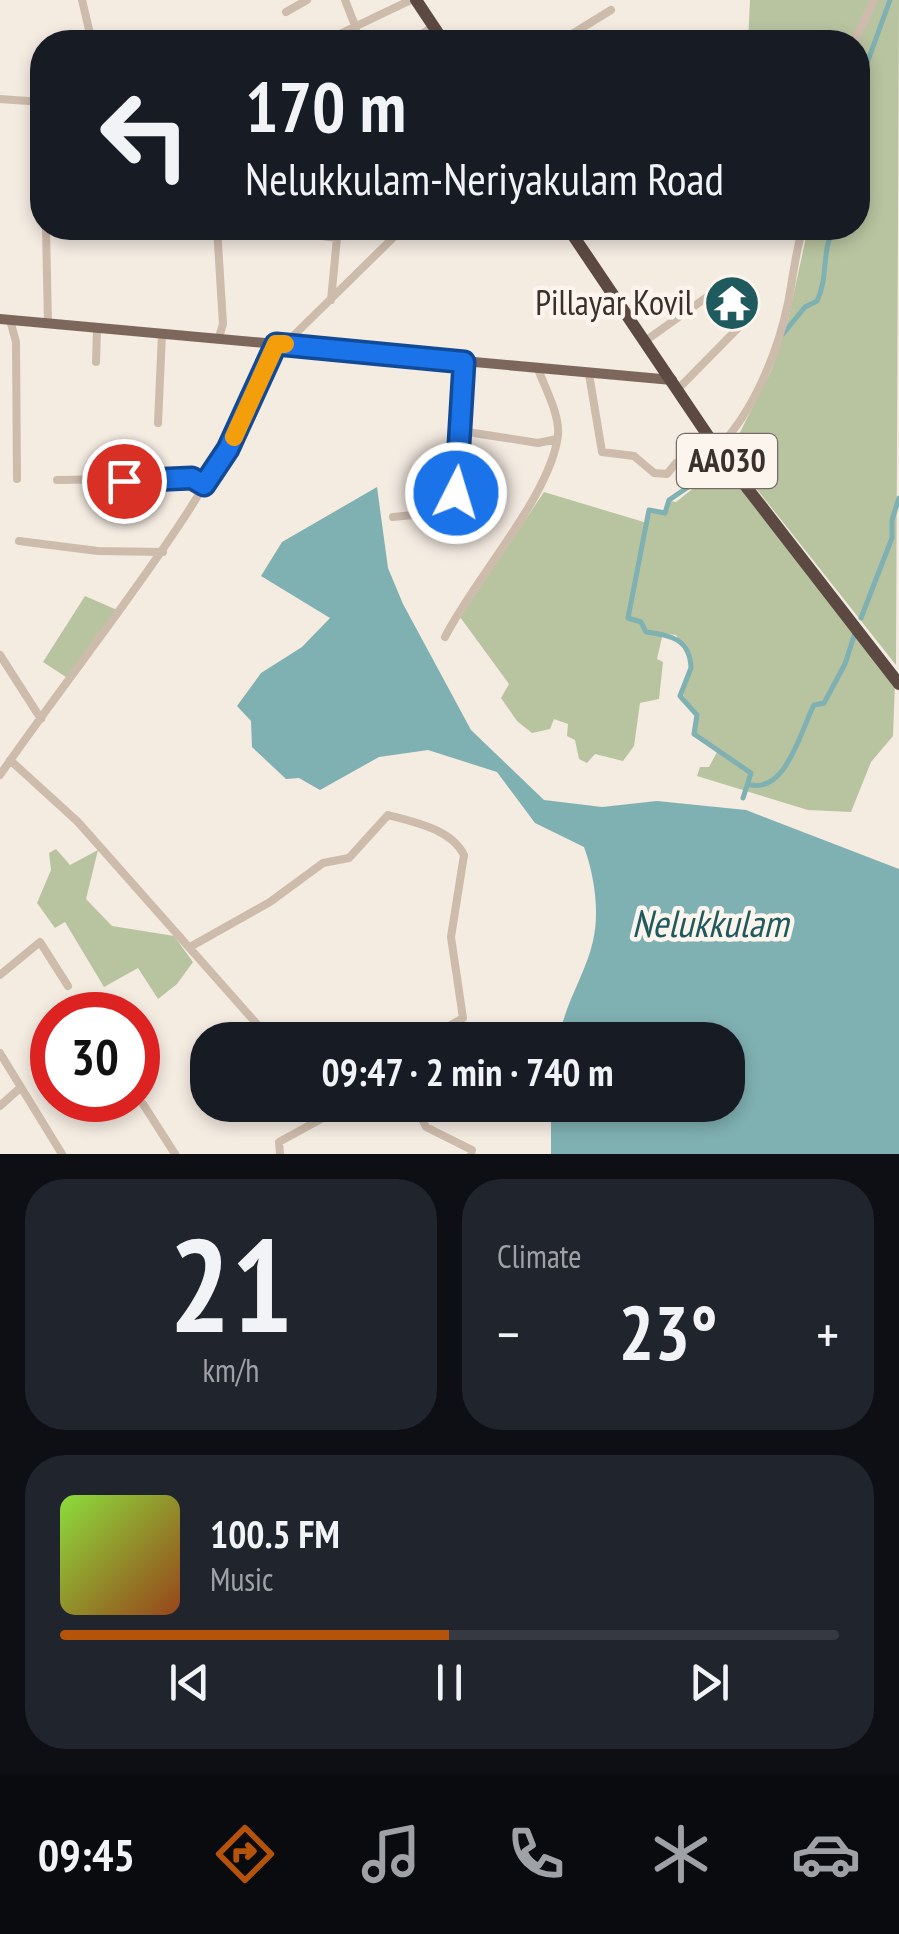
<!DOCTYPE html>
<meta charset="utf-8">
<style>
body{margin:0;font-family:"PT Sans Narrow",sans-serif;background:#20242c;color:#f1f3f6;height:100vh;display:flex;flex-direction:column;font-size:38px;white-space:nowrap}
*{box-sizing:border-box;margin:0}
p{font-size:32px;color:#9ea1a6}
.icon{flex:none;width:55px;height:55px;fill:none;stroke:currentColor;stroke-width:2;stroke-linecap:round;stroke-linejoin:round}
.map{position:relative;height:1154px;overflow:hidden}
.panel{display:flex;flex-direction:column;gap:25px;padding:25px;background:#0d0f14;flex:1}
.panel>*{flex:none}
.banner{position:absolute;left:30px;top:30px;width:840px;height:210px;border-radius:40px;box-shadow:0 5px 15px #0003;background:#171b24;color:#f1f3f6;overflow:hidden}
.speed{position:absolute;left:30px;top:992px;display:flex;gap:20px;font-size:50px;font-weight:700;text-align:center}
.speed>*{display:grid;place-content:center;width:130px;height:130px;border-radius:50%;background:#171b24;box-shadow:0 5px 15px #0003;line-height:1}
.speed .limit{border:15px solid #d22;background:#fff;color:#111}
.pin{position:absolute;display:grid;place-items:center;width:85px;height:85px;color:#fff;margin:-42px;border:5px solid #fff;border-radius:50%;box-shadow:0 2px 10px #0007}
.me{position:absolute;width:110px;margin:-55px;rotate:5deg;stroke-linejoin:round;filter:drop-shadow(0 0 8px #0008)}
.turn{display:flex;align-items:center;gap:35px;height:210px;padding:0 50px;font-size:45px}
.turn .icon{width:130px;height:130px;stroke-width:2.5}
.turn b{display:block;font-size:70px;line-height:85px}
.big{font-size:75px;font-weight:800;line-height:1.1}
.panel .card{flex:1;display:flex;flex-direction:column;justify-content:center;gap:15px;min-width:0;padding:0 35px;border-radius:40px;background:#20242c}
.panel .dial{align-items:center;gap:0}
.dial b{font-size:130px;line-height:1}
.song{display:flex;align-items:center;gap:30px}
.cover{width:120px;height:120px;border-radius:15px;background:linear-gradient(135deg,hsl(90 70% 55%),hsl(20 70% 35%))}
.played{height:10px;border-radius:5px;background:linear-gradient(90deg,#b45309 50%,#363941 50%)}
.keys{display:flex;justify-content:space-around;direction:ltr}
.heat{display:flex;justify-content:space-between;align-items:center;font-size:55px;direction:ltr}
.panel .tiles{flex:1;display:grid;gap:25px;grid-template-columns:1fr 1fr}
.card:last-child{grid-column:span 2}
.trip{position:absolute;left:190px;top:1022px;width:555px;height:100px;border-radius:40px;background:#171b24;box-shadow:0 5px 15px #0003;font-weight:800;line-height:100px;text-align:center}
.tabs{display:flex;height:160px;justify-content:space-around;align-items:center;background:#090b0e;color:#9ea1a6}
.tabs .icon{width:70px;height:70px}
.tabs .selected{color:#b45309}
.tabs b{font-size:45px;color:#f1f3f6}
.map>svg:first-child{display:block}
</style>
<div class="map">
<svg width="899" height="1154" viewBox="0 0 899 1154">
<rect width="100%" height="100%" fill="#f4ebe1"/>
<!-- green -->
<path fill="#b8c4a0" d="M750 0H899L896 665 729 454 771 371 788 320 808 228H858V42H748Z
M724 464 895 682 893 736 871 762 851 812 808 810 697 776 700 767H709L717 752 696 733 698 714 683 695 692 662 676 635 663 633 657 659 663 662 659 699 640 703 634 746 623 761 595 754 587 763 579 759 575 740 567 736 568 724 554 719 550 729 532 733 517 721 501 698 509 684 460 617 544 492 647 523 651 512 666 514 670 501 676 502Z
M85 596 117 610 69 679 43 662Z
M56 849 70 865 98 850 86 899 112 926 174 936 193 962 177 984 158 999 138 968 104 987 65 922 55 928 37 903 51 870 49 853Z"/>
<!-- water -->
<path fill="#7fb0b2" d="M377 487 388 568 403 604 471 730 544 800 602 807 657 801 746 810 899 869V1154H551V1105H728V1040H559C564 1004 585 976 593 941 600 911 594 874 584 847L535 823 497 772 428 750 379 757 320 790 299 778 286 779 252 747 251 721 237 706 261 673 302 647 330 618 261 576 282 542Z"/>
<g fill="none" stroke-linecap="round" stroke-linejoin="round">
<!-- canal -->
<path stroke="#7fb0b2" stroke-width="5" d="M858 88 890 0
M783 334 805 307 817 301C829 276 821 250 834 228
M731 438 722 464 669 500 665 513 649 510 628 618 641 622 646 632C671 635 690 639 691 668L680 696 697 715 694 734 751 773 743 798
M861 618 892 538V520L899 498
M748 784C786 796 801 729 814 705L824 703 845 664 855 633"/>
<!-- minor -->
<path stroke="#cdbbac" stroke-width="8" d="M82 0 92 42
M345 0 356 28
M286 12 307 0
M323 42 411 0
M409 42 433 27
M559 42 611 10
M854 42 874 0
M0 99 42 102
M46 228 48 324
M217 228 223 324 219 337
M301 233 337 238 331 300
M217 235 261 233
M10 320 16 342 17 479
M645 341 707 297
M285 344 403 228
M96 362 97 328
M589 374 602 452 634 456 654 473 667 474 676 463 719 452
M678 389 748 318
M158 423 162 334
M461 431 538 443 557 439
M717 449C753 413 778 352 788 303 793 278 795 253 803 228
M57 480 192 478 204 485
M393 517 413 515 456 493 464 362
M19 541 98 551 163 552
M445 637C475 578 551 495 558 435 560 415 545 388 538 369
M0 655 41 719
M10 760 78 822 271 1040
M0 775C98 633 212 505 277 344
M190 947 270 902 323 863 349 858 388 815C414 822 451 829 464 855L451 937 463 1018 425 1040
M0 975 40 942 68 986
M0 1053 62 1154
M143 1104 175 1154
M415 1105 426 1127 472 1150 471 1154
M0 1106 20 1088
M330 1114 347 1105
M280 1154 279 1142 330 1114 324 1105"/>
<!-- major -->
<path stroke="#7d675c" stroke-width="10" d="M0 319 672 380"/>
<!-- highway -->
<path stroke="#5c4a42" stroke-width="12" d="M416 0 444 42
M568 228 717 449 899 684"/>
</g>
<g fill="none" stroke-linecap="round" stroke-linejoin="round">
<!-- route casing -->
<g stroke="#114b97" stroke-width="25">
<path id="route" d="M124 481 192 478 204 485 228 449 276 344 464 362 456 493"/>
</g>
<!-- route -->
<use href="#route" stroke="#1a73e8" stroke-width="18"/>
<!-- slow -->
<path stroke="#f59e0b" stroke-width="18" d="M234 437 276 344H285"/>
</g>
<!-- icons -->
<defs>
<g id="temple-disc" transform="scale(2.875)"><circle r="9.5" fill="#1f5a5e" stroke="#fbf5ee"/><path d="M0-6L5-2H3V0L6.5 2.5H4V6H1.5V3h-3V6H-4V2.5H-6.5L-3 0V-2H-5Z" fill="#fff"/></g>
</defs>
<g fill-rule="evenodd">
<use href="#temple-disc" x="732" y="303"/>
</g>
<g text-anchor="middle" stroke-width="9" stroke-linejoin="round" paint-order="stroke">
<!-- shield labels -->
<rect fill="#fbf5ee" stroke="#756b66" stroke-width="2.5" x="677" y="434" width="100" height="54" rx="8"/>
<g font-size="32" font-weight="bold" fill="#3b302b">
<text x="727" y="472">AA030</text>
</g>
<!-- poi labels -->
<g font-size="35" fill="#3b302b" stroke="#fbf5ee" text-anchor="end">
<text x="693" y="315">Pillayar Kovil</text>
</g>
<!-- water labels -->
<g font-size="38" font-style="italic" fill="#1f5a5e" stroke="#fbf5ee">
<text x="710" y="937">Nelukkulam</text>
</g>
</g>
</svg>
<div class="speed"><div class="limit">30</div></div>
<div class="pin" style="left:124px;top:481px;background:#d93025"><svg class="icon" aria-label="arrive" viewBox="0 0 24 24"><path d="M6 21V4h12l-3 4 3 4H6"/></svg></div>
<svg class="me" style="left:456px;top:493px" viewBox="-20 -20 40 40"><circle r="17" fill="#1a73e8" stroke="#fff" stroke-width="3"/><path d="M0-11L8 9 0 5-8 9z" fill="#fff"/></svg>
<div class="trip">09:47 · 2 min · 740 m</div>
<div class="banner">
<div class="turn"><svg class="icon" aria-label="left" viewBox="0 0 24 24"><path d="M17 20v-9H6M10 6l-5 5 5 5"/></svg><div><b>170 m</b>Nelukkulam-Neriyakulam Road</div></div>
</div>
</div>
<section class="panel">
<div class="tiles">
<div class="card dial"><b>21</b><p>km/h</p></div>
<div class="card"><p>Climate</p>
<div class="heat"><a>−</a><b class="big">23°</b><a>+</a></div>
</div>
<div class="card">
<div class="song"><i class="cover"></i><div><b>100.5 FM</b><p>Music</p></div></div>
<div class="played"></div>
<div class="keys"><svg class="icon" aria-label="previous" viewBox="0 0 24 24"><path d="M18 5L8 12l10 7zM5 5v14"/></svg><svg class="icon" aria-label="pause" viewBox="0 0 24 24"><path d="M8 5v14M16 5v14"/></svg><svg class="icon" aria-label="next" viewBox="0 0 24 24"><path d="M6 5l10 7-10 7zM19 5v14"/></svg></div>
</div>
</div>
</section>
<nav class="tabs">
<b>09:45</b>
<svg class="icon selected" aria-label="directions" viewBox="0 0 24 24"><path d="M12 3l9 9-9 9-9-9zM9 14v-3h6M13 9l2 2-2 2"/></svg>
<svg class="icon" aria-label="music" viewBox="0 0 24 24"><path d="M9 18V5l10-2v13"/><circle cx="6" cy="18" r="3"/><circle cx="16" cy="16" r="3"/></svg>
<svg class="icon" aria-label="phone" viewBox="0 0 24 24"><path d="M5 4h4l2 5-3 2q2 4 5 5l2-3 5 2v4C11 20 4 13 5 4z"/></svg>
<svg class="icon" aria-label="climate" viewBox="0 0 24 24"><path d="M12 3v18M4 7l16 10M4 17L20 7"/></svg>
<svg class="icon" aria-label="car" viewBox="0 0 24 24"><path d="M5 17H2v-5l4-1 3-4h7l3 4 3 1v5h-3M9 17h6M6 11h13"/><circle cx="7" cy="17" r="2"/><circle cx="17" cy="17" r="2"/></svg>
</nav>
